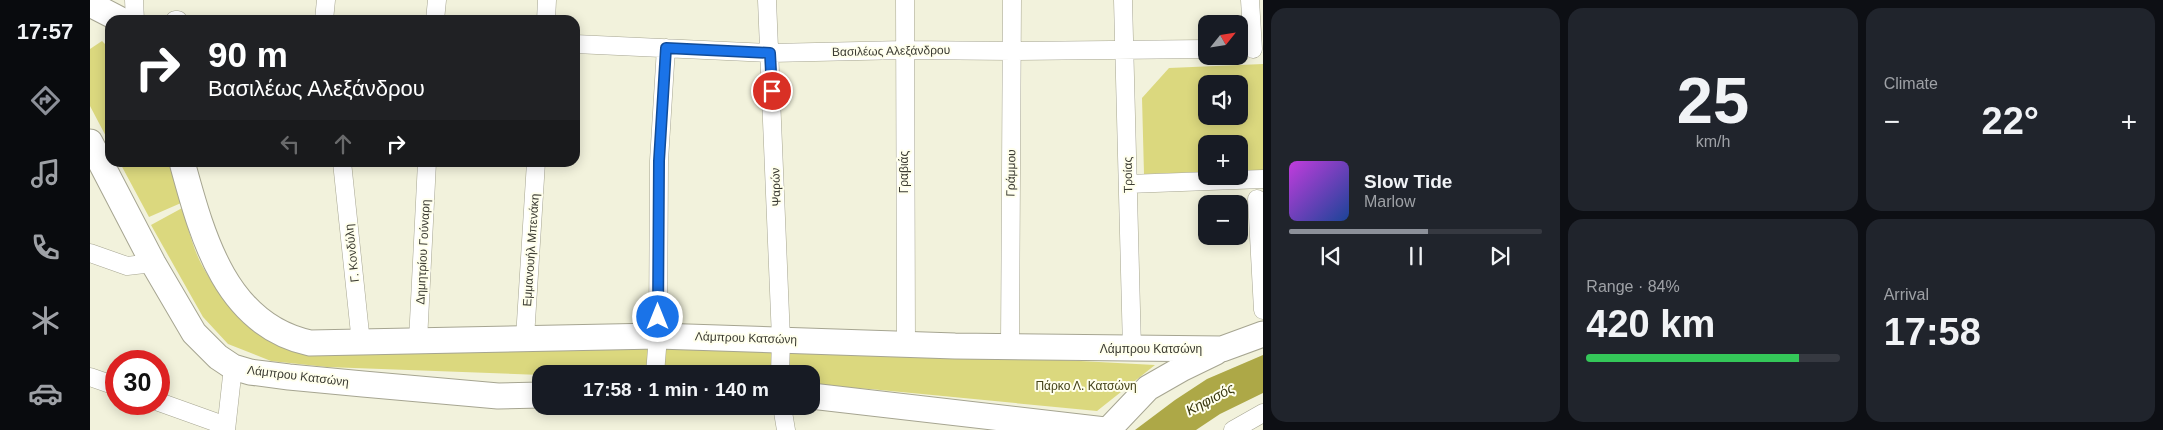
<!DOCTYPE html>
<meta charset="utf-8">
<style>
body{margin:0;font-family:Arial,sans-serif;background:#20242c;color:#f1f3f6;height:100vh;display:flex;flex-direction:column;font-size:19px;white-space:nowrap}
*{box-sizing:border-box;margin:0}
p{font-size:16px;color:#9ea1a6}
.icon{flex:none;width:28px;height:28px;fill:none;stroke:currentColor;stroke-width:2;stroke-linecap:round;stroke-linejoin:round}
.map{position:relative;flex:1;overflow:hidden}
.sheet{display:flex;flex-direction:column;gap:8px;padding:8px;background:#0d0f14;width:900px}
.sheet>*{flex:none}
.guide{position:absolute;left:15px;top:15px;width:475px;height:152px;border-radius:15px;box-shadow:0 2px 12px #0003;background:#202124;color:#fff;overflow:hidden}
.needle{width:32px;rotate:60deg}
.controls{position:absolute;left:1108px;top:15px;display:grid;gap:10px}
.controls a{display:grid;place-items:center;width:50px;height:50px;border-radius:10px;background:#171b24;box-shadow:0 2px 12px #0003;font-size:25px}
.speed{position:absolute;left:15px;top:350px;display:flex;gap:10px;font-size:25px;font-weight:700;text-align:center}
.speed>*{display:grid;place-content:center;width:65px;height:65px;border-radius:50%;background:#171b24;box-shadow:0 2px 12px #0003;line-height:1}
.speed .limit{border:8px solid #d22;background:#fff;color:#111}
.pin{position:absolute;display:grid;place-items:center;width:42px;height:42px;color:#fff;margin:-21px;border:2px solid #fff;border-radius:50%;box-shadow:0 1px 5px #0007}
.me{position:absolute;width:55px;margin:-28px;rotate:0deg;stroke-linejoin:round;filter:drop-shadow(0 0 4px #0008)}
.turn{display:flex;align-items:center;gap:18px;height:105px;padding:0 20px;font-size:22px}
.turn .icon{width:65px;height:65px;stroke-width:2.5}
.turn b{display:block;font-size:35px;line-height:42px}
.lanes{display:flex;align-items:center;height:48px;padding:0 20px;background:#0003;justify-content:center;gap:25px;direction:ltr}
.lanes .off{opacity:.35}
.big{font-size:38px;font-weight:600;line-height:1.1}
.sheet .card{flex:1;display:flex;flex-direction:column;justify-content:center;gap:8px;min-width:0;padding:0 18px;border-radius:15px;background:#20242c}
.sheet .dial{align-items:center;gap:0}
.dial b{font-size:65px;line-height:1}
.song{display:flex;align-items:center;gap:15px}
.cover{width:60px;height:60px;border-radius:8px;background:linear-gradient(135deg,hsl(290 70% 55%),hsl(220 70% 35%))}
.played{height:5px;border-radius:2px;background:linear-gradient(90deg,#8c9099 55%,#363941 55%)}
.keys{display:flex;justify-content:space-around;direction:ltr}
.heat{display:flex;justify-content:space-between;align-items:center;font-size:28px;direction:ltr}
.charge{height:8px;border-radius:4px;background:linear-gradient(90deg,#34c759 84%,#363941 0)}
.sheet .tiles{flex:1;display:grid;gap:8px;grid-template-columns:repeat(3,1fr)}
.card:first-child{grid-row:span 2}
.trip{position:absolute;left:442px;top:365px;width:288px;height:50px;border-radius:15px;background:#171b24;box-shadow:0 2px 12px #0003;font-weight:600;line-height:50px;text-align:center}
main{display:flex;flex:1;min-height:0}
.tab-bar{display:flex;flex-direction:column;width:90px;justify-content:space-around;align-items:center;background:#090b0e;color:#9ea1a6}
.tab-bar .icon{width:35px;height:35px}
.tab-bar .current{color:#8c9099}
.tab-bar b{font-size:22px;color:#f1f3f6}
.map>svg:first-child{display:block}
</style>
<main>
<nav class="tab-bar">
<b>17:57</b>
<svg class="icon current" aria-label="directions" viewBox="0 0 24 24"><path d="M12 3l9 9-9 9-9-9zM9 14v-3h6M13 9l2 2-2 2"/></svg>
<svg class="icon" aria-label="music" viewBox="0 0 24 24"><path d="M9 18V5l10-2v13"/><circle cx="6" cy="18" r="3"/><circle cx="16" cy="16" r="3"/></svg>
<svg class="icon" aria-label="phone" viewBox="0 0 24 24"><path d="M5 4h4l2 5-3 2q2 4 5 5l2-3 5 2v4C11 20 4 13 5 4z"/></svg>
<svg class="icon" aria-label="climate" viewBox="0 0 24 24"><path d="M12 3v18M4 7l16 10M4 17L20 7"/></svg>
<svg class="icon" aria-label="car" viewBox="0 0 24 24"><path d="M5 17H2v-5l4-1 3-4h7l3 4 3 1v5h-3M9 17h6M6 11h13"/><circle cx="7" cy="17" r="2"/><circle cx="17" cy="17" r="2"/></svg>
</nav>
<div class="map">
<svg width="1173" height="430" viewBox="0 0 1173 430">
<rect width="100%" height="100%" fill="#f2f2dc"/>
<!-- green -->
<path fill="#dbd87e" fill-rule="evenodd" d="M12 41 20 49V144L0 106V49Z
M1173 64V171H1149V144H1116V172L1054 174 1052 98 1079 68ZM1116 84H1149V116H1116Z
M30 163H80L91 203 59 217Z
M94 207C96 219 98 230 102 241 113 278 141 308 169 334L934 358 1065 365 1007 411 780 389 721 386V374H451V375L237 367 181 361 138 344 113 317 61 225Z"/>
<!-- water -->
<path fill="#ada847" d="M1173 355V393L1130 414 1106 430H1045L1085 400 1117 379Z"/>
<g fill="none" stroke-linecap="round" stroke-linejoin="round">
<!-- street casing -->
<g stroke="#a6a591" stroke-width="19">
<path id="street" d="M44 0 45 20
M677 0 691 339 690 374
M815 0 816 345
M1033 0 1042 349
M1160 0 1163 49
M85 20H88
M234 20 236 0
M345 20 347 0
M456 20 457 0
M485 44 681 53 814 50 922 51 1116 49
M252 162 271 343
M1038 184 1173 179
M1167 199 1173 310
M0 253 37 266 63 263
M435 338 446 162
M328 341 337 162
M920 347 922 0
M565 374 568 336 569 161 576 48
M0 377 26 386
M69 402 136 426
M692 406 696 430
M136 430 143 367
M1143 430 1173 413"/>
</g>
<!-- secondary casing -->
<g stroke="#a6a591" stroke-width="27">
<path id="secondary" d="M0 4 31 20
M0 142 63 263 104 333 128 357 143 367 160 372 199 377 273 384 408 396 451 395
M92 162C112 235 135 325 220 343L568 336 865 346 1132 349 1173 334
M721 396 1015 430
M1018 430 1058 388 1093 368 1126 352"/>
</g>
<!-- street -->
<use href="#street" stroke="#fff" stroke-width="18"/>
<!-- secondary -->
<use href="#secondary" stroke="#fff" stroke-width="25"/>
</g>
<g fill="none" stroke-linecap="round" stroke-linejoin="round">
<!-- route casing -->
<g stroke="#114b97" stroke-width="12">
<path id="route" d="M568 317 569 161 576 48 680 53 682 91"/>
</g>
<!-- route -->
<use href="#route" stroke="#1a73e8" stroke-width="9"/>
</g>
<g text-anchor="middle" stroke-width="4" stroke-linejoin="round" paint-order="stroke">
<!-- street labels -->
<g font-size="12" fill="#3b3b32" stroke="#ffffed">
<text transform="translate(801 51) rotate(-1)" y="4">Βασιλέως Αλεξάνδρου</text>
<text transform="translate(814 172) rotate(-90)" y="4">Γραβιάς</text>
<text transform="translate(921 173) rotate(-89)" y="4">Γράμμου</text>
<text transform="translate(1038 175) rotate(-91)" y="4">Τροίας</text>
<text transform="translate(686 187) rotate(-92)" y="4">Ψαρών</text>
<text transform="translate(441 250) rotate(-86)" y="4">Εμμανουήλ Μπενάκη</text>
<text transform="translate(333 252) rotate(-87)" y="4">Δημητρίου Γούναρη</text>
<text transform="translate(262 253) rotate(-96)" y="4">Γ. Κονδύλη</text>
<text transform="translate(656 338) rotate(2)" y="4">Λάμπρου Κατσώνη</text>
<text x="1061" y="353">Λάμπρου Κατσώνη</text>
<text transform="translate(208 376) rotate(7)" y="4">Λάμπρου Κατσώνη</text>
</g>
<!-- park labels -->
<g font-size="12" fill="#444219" stroke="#ffffed">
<text x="996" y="390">Πάρκο Λ. Κατσώνη</text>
</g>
<!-- water labels -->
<g font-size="14" font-style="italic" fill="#3a380f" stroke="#ffffed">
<text transform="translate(1120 399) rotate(-28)" y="5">Κηφισός</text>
</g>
</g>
</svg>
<div class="controls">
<a><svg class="needle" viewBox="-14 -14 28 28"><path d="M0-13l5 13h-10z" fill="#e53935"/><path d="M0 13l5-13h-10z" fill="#9ea1a6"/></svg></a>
<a><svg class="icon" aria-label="sound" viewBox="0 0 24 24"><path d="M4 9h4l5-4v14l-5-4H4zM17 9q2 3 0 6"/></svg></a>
<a>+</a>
<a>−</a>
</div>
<div class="speed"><div class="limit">30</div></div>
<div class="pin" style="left:682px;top:91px;background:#d93025"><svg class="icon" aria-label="arrive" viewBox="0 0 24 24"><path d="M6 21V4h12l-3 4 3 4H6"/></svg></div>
<svg class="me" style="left:568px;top:317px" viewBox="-20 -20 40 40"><circle r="17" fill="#1a73e8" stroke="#fff" stroke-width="3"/><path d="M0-11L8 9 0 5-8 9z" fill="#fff"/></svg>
<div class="trip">17:58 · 1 min · 140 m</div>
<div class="guide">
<div class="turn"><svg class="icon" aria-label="right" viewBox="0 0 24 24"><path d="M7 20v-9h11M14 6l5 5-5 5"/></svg><div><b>90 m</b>Βασιλέως Αλεξάνδρου</div></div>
<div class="lanes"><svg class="icon off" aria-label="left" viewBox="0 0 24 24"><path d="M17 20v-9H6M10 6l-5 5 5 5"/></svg><svg class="icon off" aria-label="ahead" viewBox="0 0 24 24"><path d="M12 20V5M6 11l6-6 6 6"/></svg><svg class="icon" aria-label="right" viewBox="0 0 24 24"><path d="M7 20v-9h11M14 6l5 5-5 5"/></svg></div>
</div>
</div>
<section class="sheet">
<div class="tiles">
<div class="card">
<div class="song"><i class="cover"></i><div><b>Slow Tide</b><p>Marlow</p></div></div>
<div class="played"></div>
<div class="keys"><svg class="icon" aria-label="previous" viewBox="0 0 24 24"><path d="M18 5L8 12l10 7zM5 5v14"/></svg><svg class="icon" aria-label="pause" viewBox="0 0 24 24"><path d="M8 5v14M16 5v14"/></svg><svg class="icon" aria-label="next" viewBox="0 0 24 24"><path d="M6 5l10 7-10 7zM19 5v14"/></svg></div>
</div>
<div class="card dial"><b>25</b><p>km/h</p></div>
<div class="card"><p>Climate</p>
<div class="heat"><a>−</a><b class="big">22°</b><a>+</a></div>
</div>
<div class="card"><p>Range · 84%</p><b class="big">420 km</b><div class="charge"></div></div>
<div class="card"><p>Arrival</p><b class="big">17:58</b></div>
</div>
</section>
</main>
